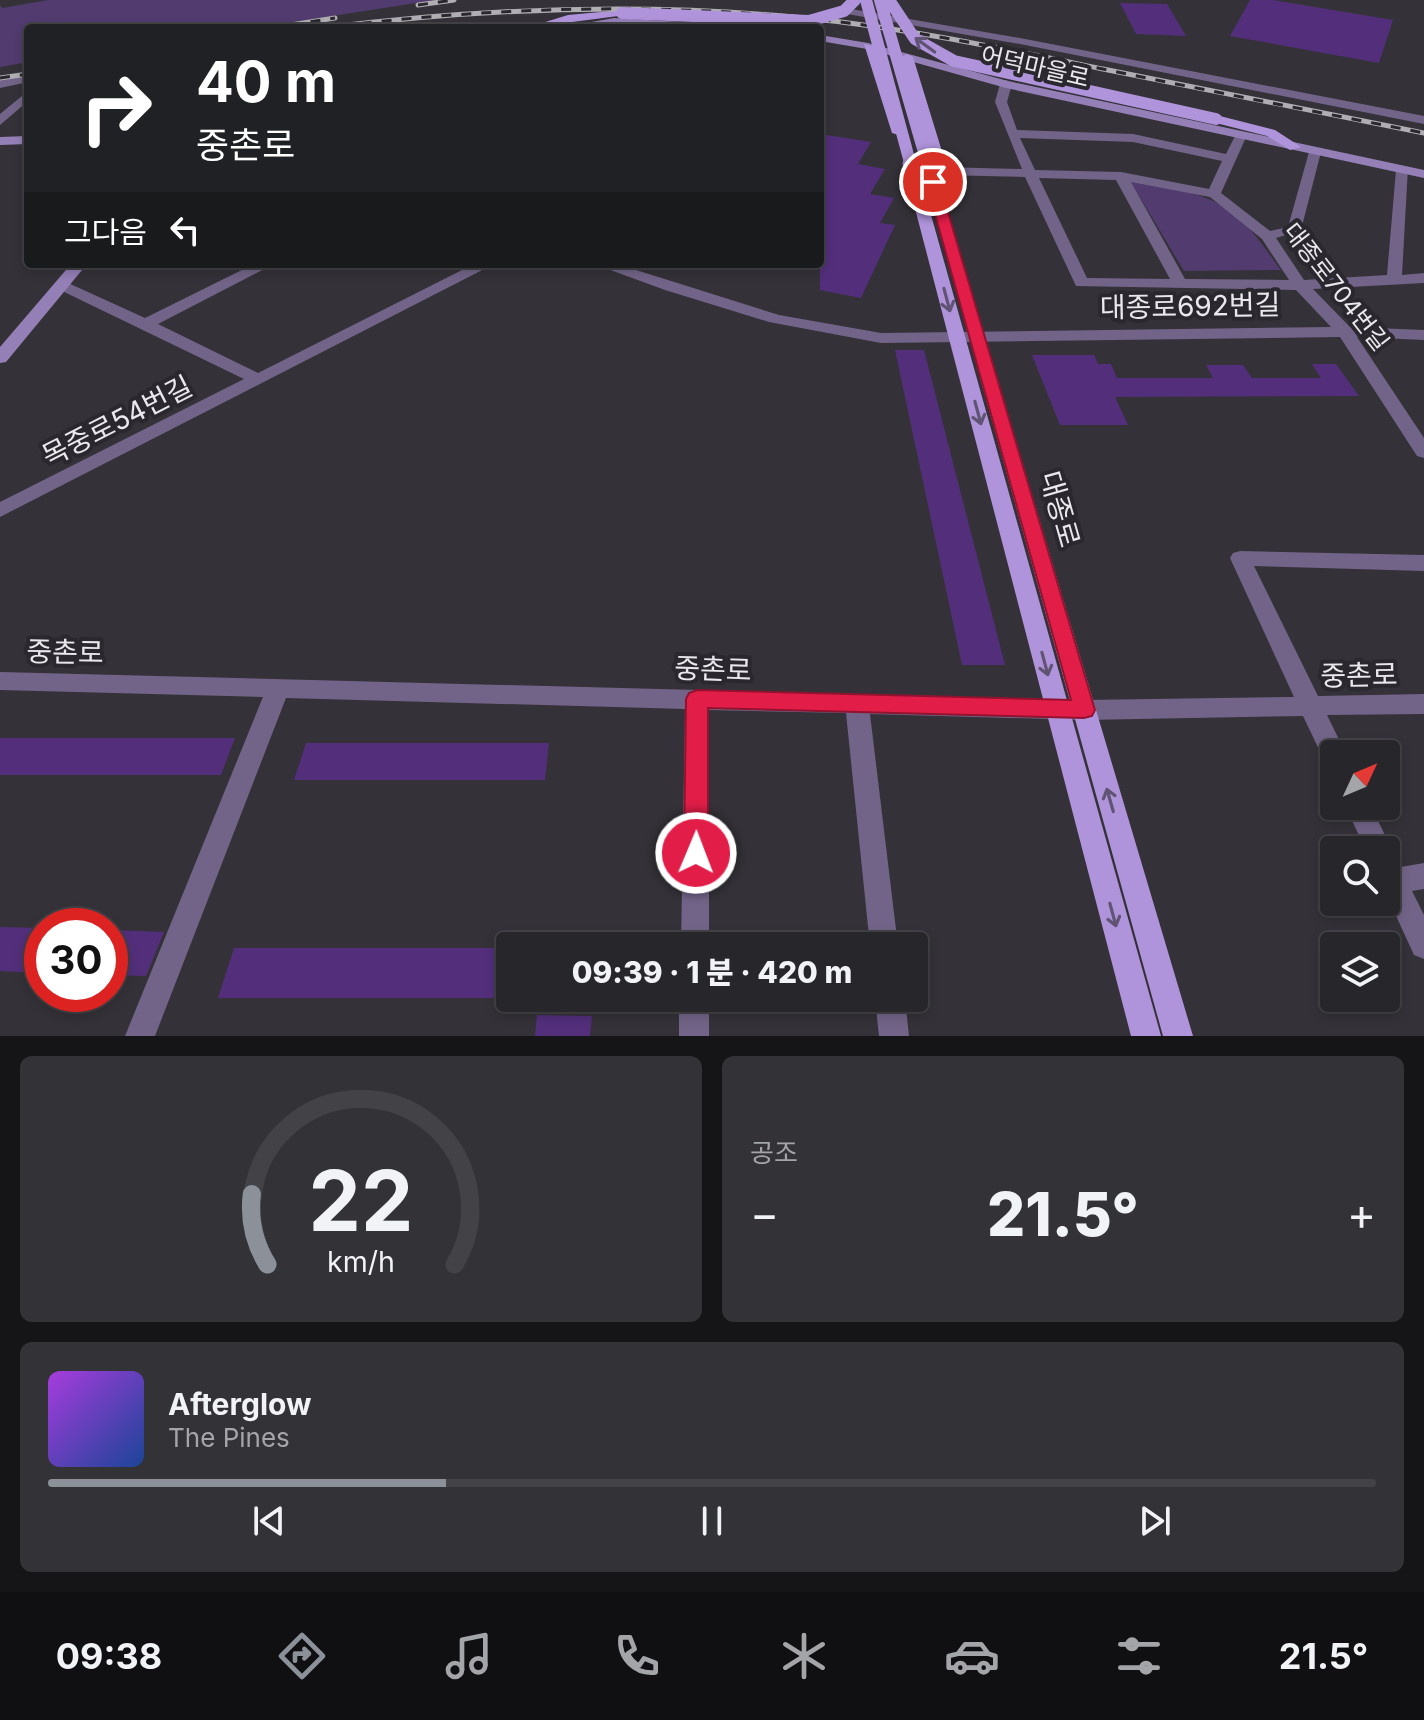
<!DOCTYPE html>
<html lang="ko">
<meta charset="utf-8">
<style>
body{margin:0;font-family:Inter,"Noto Sans KR",sans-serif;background:#333236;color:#f1f3f6;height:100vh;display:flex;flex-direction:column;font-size:30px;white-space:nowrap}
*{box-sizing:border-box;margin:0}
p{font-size:26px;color:#a4a5a8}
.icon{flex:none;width:44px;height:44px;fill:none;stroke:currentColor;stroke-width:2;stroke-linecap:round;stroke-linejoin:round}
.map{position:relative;height:1036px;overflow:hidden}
.sheet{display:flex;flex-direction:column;gap:20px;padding:20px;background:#151517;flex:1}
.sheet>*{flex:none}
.guide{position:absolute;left:24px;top:24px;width:800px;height:244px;border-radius:8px;box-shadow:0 4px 12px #0003,0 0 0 2px #434347;background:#202124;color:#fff;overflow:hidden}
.needle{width:52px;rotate:46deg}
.buttons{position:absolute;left:1320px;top:740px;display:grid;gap:16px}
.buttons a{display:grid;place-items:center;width:80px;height:80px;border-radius:8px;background:#27262a;box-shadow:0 4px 12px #0003,0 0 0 2px #434347;font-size:40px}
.speed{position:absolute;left:24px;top:908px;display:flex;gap:16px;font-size:40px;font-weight:700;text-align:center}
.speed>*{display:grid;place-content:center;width:104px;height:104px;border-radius:50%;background:#27262a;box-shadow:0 4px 12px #0003,0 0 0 2px #434347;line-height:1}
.speed .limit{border:12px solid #d22;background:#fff;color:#111}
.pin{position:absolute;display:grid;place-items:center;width:68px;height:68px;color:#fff;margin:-34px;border:4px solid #fff;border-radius:50%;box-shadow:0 2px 8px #0007}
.me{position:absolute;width:88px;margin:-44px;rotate:1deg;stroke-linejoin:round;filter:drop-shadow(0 0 6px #0008)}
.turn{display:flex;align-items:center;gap:28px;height:168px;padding:0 40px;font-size:36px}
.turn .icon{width:104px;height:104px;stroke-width:2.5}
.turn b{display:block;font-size:56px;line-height:68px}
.then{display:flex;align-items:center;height:76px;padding:0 40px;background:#0003;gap:16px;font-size:30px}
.big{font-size:60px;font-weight:800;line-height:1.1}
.sheet .widget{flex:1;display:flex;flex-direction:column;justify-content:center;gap:12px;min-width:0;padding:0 28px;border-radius:12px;background:#333236}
.sheet .dial{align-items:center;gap:0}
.dial svg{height:208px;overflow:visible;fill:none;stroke:#434347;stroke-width:7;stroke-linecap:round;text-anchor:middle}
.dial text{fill:#f1f3f6;stroke:none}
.song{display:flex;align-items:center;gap:24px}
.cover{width:96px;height:96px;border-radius:12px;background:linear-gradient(135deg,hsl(280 70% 55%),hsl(220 70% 35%))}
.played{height:8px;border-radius:4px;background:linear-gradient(90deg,#8c9099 30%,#434347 30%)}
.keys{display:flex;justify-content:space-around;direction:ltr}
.heat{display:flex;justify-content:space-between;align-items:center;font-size:44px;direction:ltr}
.sheet .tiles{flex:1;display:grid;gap:20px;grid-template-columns:1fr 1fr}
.widget:last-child{grid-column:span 2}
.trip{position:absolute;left:496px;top:932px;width:432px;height:80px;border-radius:8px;background:#27262a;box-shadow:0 4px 12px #0003,0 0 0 2px #434347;font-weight:800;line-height:80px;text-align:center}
.menu{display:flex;height:128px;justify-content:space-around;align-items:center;background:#100f11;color:#a4a5a8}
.menu .icon{width:56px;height:56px}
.menu .current{color:#8c9099}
.menu b{font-size:36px;color:#f1f3f6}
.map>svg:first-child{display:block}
</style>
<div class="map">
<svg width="1424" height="1036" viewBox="0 0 1424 1036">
<rect width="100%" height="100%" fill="#343238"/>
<!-- green -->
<path fill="#513b6f" d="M48 0H436L254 28H28V62L0 67V5L2 8Z
M1129 179C1158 186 1194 190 1221 205 1247 219 1264 248 1281 270L1184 271Z"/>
<!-- building -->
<path fill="#532f7b" d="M1250 0H1273L1393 20 1379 63 1230 36Z
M1120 3 1167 4 1186 36 1136 34Z
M820 134 871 142 858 164 885 169 870 194 894 198 880 223 895 225 861 298 820 290Z
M895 350H924L1005 665H962Z
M1032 355H1094L1098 364H1111L1117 378H1213L1206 365H1243L1252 378H1321L1312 364H1336L1359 396 1115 397 1128 425H1060Z
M0 738H235L221 775H0Z
M306 743H549L545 780H294Z
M0 927 42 928V973L0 971Z
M110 930 164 932 146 976 110 975Z
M234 948H510V998H218Z
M537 1015 592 1016 590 1036H535Z"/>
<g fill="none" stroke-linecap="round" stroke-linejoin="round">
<!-- street -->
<path fill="#726488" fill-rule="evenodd" d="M851 9 1020 38 1424 116V124L1020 44 847 14 846 12Z
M28 76V82L0 88V80Z
M1006 80 1012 84 1007 102 1017 130 1133 134 1226 154 1237 132H1245L1247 135 1221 193 1270 231 1288 227 1309 152 1320 149 1321 152 1301 230 1276 238 1304 280 1387 275 1396 170 1408 167 1402 275 1424 273V283L1313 289 1350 327 1424 330V340L1357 337 1424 438V458L1417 456 1340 337 881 343 769 322 665 290 594 264H617L779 315 881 333 1331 327 1296 290 1076 286 1025 177 941 175 934 171 941 167 1022 169 995 102 1000 84ZM1020 138 1133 142 1222 161 1209 189 1121 172 1035 170ZM1039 178 1116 180 1170 279 1087 278ZM1131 182 1210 197 1262 239 1289 280 1185 279Z
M28 91V101L0 125V114Z
M254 264H274L158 324 258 373 474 264H494L0 517V502L244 379 56 288V282H66L145 318Z
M1240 551 1424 555V571L1254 566 1318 696 1424 694V714L1327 715 1346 754H1334V765L1325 762 1303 716 1084 720 870 714 898 946H870L846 713 709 710V946H681L685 709 286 698 155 1036H125L263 697 0 690V672L1084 700 1294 697 1230 558 1233 553Z
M1345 806H1371L1392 850 1390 854 1395 856 1401 867 1424 863V889L1412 891 1424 915V959L1414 955 1386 894V850H1366Z
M679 998H709V1036H679Z
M875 998H905L909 1036H879Z"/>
<!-- secondary -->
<path fill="#957fb7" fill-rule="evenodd" d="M614 18 731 25 736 28 614 24 558 28Z
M820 35 868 43 1008 81 1424 170V178L1006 88 867 49 820 41Z
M28 136V144L0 145V137Z
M71 264H87L6 362 0 363V347Z"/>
<!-- primary -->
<path fill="#b094db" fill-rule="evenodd" d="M622 10 626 11V15L526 28 568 15Z
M864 44 873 46 904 133 902 136 892 133Z
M907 54 913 57 948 171 954 203 947 209 1193 1036H1163L930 197 938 193 901 57Z
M1216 115 1275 130 1301 147 1290 150 1267 136 1212 122V116Z
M919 193 926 197 1161 1036H1131L912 197Z"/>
<!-- rail casing -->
<g stroke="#b0aeb3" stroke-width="5">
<path id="rail" d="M418 5 454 0
M271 28 335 18
M322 28C483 8 644 2 805 18 906 28 1005 49 1103 69 1210 91 1317 112 1424 133
M0 78 28 74"/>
</g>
<!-- rail -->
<use href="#rail" stroke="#2a282e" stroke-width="3" stroke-dasharray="10" stroke-linecap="butt"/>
<!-- primary-bridge-far1 -->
<path stroke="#b094db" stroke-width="12" d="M866 0 911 166
M880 0 928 166
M889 0 915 39 954 61 1216 119
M622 13 809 21 844 11 855 0"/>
<!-- primary-bridge -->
<path stroke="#b094db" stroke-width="15" d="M910 164 919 197
M927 164 937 197"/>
</g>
<!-- one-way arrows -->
<defs><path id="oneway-shaft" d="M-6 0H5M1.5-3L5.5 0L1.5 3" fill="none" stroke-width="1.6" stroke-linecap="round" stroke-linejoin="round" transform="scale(2)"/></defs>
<g stroke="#605373">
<use href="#oneway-shaft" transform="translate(925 45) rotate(-144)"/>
<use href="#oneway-shaft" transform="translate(947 300) rotate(75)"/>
<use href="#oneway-shaft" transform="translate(978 413) rotate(75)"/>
<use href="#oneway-shaft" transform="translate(1045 664) rotate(75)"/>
<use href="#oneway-shaft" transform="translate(1110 800) rotate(-106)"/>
<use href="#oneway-shaft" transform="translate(1113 915) rotate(75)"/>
</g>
<!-- route -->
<path fill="#e11d48" stroke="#92132f" stroke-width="2" d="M933 178 939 182 1095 710 1092 716 1084 718 708 708V853L704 861 696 864 687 861 684 853 686 699 689 693 697 690 1071 700 926 182Z"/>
<g text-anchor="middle" stroke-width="8" stroke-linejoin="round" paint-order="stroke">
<!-- far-street labels -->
<g font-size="24" fill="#eae8ec" stroke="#2a282e">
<text transform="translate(1035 67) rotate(13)" y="8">어덕마을로</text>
<text transform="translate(1336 287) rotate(52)" y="8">대종로704번길</text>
</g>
<!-- street labels -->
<g font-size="28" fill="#eae8ec" stroke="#2a282e">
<text transform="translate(1190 306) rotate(-1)" y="10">대종로692번길</text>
<text transform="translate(117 421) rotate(-27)" y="10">목중로54번길</text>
<text transform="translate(1060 509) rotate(74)" y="10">대종로</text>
<text transform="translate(65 652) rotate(1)" y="10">중촌로</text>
<text transform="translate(713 669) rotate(2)" y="10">중촌로</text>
<text transform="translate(1359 675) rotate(-1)" y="10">중촌로</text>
</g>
</g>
</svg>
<div class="buttons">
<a><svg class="needle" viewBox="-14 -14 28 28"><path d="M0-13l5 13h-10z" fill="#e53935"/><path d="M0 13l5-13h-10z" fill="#a4a5a8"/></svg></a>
<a><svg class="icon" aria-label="search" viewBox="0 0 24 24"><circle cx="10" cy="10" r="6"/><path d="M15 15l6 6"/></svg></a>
<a><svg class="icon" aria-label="layers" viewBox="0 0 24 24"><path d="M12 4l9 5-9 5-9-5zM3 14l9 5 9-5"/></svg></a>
</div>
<div class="speed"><div class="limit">30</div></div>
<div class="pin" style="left:933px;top:182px;background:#d93025"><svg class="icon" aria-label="arrive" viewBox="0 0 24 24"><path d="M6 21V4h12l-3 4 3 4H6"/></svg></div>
<svg class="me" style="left:696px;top:853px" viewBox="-20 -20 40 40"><circle r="17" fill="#e11d48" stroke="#fff" stroke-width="3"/><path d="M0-11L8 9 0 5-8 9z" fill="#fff"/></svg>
<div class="trip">09:39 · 1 분 · 420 m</div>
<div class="guide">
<div class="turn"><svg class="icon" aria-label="right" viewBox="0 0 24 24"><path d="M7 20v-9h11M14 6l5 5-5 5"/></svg><div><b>40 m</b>중촌로</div></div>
<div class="then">그다음<svg class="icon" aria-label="left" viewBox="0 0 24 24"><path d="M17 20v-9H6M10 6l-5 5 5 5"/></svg></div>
</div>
</div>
<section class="sheet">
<div class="tiles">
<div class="widget dial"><svg viewBox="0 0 100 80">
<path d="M14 69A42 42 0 1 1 86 69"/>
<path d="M14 69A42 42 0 0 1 8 42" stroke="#8c9099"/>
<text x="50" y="56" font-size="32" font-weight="700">22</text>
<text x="50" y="72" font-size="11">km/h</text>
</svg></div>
<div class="widget"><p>공조</p>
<div class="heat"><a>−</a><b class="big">21.5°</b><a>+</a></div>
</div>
<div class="widget">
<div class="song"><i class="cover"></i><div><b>Afterglow</b><p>The Pines</p></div></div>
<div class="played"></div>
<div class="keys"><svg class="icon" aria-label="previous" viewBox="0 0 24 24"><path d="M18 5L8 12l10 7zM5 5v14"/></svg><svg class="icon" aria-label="pause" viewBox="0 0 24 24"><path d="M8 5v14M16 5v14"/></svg><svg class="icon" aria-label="next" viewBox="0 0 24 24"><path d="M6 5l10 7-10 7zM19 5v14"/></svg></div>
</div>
</div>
</section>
<nav class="menu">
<b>09:38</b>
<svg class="icon current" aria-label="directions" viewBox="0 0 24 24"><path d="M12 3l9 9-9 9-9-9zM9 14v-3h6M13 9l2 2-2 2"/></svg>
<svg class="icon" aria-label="music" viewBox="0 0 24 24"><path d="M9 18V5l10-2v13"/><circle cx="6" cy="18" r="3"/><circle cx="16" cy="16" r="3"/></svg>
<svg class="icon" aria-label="phone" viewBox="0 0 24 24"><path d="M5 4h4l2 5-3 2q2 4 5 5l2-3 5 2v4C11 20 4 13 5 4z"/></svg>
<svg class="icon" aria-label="climate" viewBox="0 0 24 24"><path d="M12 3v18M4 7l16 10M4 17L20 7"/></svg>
<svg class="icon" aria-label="car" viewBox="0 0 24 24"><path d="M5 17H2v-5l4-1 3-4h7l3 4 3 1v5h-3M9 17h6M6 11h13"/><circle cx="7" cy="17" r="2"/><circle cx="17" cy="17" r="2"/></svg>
<svg class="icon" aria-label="filters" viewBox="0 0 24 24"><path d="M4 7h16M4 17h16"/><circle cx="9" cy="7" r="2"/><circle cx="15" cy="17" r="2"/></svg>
<b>21.5°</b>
</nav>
